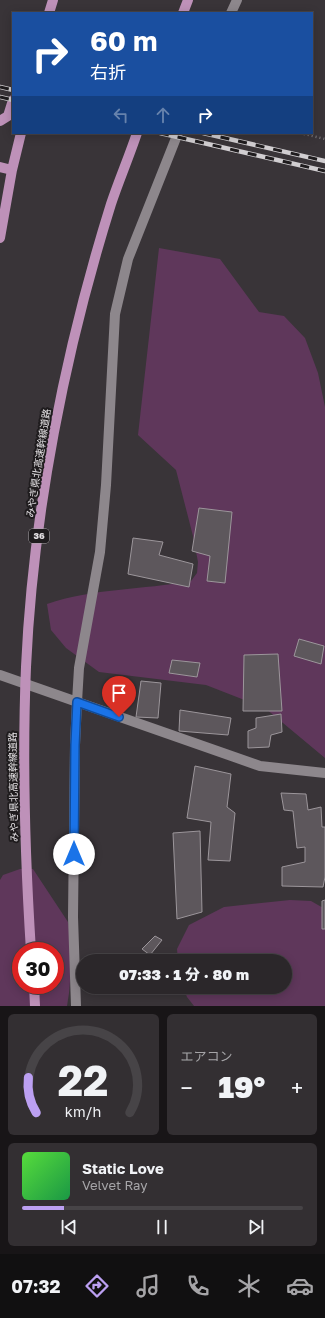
<!DOCTYPE html>
<html lang="ja">
<meta charset="utf-8">
<style>
body{margin:0;font-family:"Golos Text","Noto Sans JP",sans-serif;background:#332f32;color:#f1f3f6;height:100vh;display:flex;flex-direction:column;font-size:15px;white-space:nowrap}
*{box-sizing:border-box;margin:0}
p{font-size:13px;color:#a6a5a8}
.icon{flex:none;width:22px;height:22px;fill:none;stroke:currentColor;stroke-width:2;stroke-linecap:round;stroke-linejoin:round}
.map{position:relative;height:1006px;overflow:hidden}
.sheet{display:flex;flex-direction:column;gap:8px;padding:8px;background:#181517;flex:1}
.sheet>*{flex:none}
.top-card{position:absolute;left:12px;top:12px;width:301px;height:122px;border-radius:0px;box-shadow:0 2px 10px #0003,0 0 0 1px #474447;background:#1a4fa0;color:#fff;overflow:hidden}
.speed{position:absolute;left:12px;top:942px;display:flex;gap:8px;font-size:20px;font-weight:700;text-align:center}
.speed>*{display:grid;place-content:center;width:52px;height:52px;border-radius:50%;background:#2b272a;box-shadow:0 2px 10px #0003,0 0 0 1px #474447;line-height:1}
.speed .limit{border:6px solid #d22;background:#fff;color:#111}
.pin{position:absolute;display:grid;place-items:center;width:34px;height:34px;color:#fff;margin:-41px -17px;border-radius:50% 50% 50% 0;rotate:-45deg;box-shadow:0 0 4px #0007}
.pin .icon{rotate:45deg}
.me{position:absolute;width:44px;margin:-22px;rotate:0deg;stroke-linejoin:round;filter:drop-shadow(0 0 3px #0008)}
.turn{display:flex;align-items:center;gap:14px;height:84px;padding:0 12px;font-size:18px}
.turn .icon{width:52px;height:52px;stroke-width:2.5}
.turn b{display:block;font-size:28px;line-height:34px}
.lanes{display:flex;align-items:center;height:38px;padding:0 12px;background:#0003;justify-content:center;gap:20px;direction:ltr}
.lanes .off{opacity:.35}
.big{font-size:30px;font-weight:800;line-height:1.1}
.sheet .tile{flex:1;display:flex;flex-direction:column;justify-content:center;gap:6px;min-width:0;padding:0 14px;border-radius:6px;background:#332f32}
.sheet .dial{align-items:center;gap:0}
.dial svg{height:104px;overflow:visible;fill:none;stroke:#474447;stroke-width:7;stroke-linecap:round;text-anchor:middle}
.dial text{fill:#f1f3f6;stroke:none}
.song{display:flex;align-items:center;gap:12px}
.cover{width:48px;height:48px;border-radius:6px;background:linear-gradient(135deg,hsl(110 70% 55%),hsl(140 70% 35%))}
.played{height:4px;border-radius:2px;background:linear-gradient(90deg,#bca0f2 15%,#474447 15%)}
.keys{display:flex;justify-content:space-around;direction:ltr}
.heat{display:flex;justify-content:space-between;align-items:center;font-size:22px;direction:ltr}
.sheet .tiles{flex:1;display:grid;gap:8px;grid-template-columns:1fr 1fr}
.tile:last-child{grid-column:span 2}
.trip{position:absolute;left:76px;top:954px;width:216px;height:40px;border-radius:20px;background:#2b272a;box-shadow:0 2px 10px #0003,0 0 0 1px #474447;font-weight:800;line-height:40px;text-align:center}
.menu{display:flex;height:64px;justify-content:space-around;align-items:center;background:#111011;color:#a6a5a8}
.menu .icon{width:28px;height:28px}
.menu .on{color:#bca0f2}
.menu b{font-size:18px;color:#f1f3f6}
.map>svg:first-child{display:block}
</style>
<div class="map">
<svg width="325" height="1006" viewBox="0 0 325 1006">
<rect width="100%" height="100%" fill="#393438"/>
<!-- green -->
<path fill="#5f375b" fill-rule="evenodd" d="M159 248 220 259 259 312 284 316 305 338 318 373 325 407V758L265 708 206 685 99 672 66 648 51 630 47 604C93 588 143 590 191 581L197 573 198 562 193 536 176 470 138 435Z
M20 869H33L68 922 73 946 69 993 67 1006H0V880L3 875ZM21 951H55V985H21Z
M290 900 311 901 325 909V1006H194L187 997 183 987H285V961H178L177 949 189 925 224 907Z"/>
<!-- building -->
<path fill="#5d575c" stroke="#9c969b" d="M199 508 232 512 225 583 207 581 210 556 192 551Z
M133 538 163 542 159 555 193 564 189 587 128 574Z
M299 639 324 646 321 664 294 656Z
M278 654 282 711H243L244 655Z
M172 660 200 663 197 677 169 673Z
M141 681 161 683 158 718 136 717Z
M180 710 231 718 228 735 179 731Z
M281 714 282 732 271 735 269 747 248 748V731L256 728V718Z
M195 766 231 774 227 807 235 813 230 861 208 860 211 822 187 818Z
M281 793 306 794 308 810 321 807 322 827H325V877L323 887 282 886V867L305 862V847L297 848 293 811 284 810Z
M200 831 202 912 177 919 173 833Z
M325 900V929H322V901Z
M155 936 162 940 150 955 142 949Z"/>
<g fill="none" stroke-linecap="round" stroke-linejoin="round">
<!-- path -->
<path stroke="#7e7a7d" stroke-width="2.5" stroke-dasharray="1 3" stroke-linecap="butt" d="M300 133 325 139"/>
<!-- minor -->
<path stroke="#8d878c" stroke-width="10" d="M231 13 237 0
M0 675 260 766 325 773
M76 1006 73 917 75 745 77 702 79 668 100 552 106 485 115 314 128 259 178 133"/>
<!-- major -->
<path stroke="#be91b9" stroke-width="10" d="M49 13 53 0
M183 13 188 0
M0 121 8 116 13 100
M0 167 12 170
M0 238 12 170 21 133
M31 951C25 857 22 762 26 667 33 512 65 351 111 204 119 180 129 157 137 133
M34 985 35 1006"/>
<!-- rail casing -->
<g stroke="#d1ced1" stroke-width="4.5">
<path id="rail" d="M0 87 13 90
M0 97 13 100
M160 133 325 171
M203 133 325 161"/>
</g>
<!-- rail -->
<use href="#rail" stroke="#1f1c1e" stroke-width="3" stroke-dasharray="9" stroke-linecap="butt"/>
</g>
<g fill="none" stroke-linecap="round" stroke-linejoin="round">
<!-- route casing -->
<g stroke="#114b97" stroke-width="10">
<path id="route" d="M74 854 75 745 77 702 119 717"/>
</g>
<!-- route -->
<use href="#route" stroke="#1a73e8" stroke-width="7"/>
</g>
<g text-anchor="middle" stroke-width="4" stroke-linejoin="round" paint-order="stroke">
<!-- shield labels -->
<rect fill="#1f1c1e" stroke="#a8a5a8" stroke-width="1" x="29" y="529" width="20" height="14" rx="3"/>
<g font-size="9" font-weight="bold" fill="#e3e0e3">
<text x="39" y="539">36</text>
</g>
<!-- street labels -->
<g font-size="10" fill="#e3e0e3" stroke="#1f1c1e">
<text transform="translate(38 463) rotate(-81)" y="4">みやぎ県北高速幹線道路</text>
<text transform="translate(13 787) rotate(-91)" y="4">みやぎ県北高速幹線道路</text>
</g>
</g>
</svg>
<div class="speed"><div class="limit">30</div></div>
<div class="pin" style="left:119px;top:717px;background:#d93025"><svg class="icon" aria-label="arrive" viewBox="0 0 24 24"><path d="M6 21V4h12l-3 4 3 4H6"/></svg></div>
<svg class="me" style="left:74px;top:854px" viewBox="-20 -20 40 40"><circle r="19" fill="#fff"/><path d="M0-13L10 11 0 6-10 11z" fill="#1a73e8"/></svg>
<div class="trip">07:33 · 1 分 · 80 m</div>
<div class="top-card">
<div class="turn"><svg class="icon" aria-label="right" viewBox="0 0 24 24"><path d="M7 20v-9h11M14 6l5 5-5 5"/></svg><div><b>60 m</b>右折</div></div>
<div class="lanes"><svg class="icon off" aria-label="left" viewBox="0 0 24 24"><path d="M17 20v-9H6M10 6l-5 5 5 5"/></svg><svg class="icon off" aria-label="ahead" viewBox="0 0 24 24"><path d="M12 20V5M6 11l6-6 6 6"/></svg><svg class="icon" aria-label="right" viewBox="0 0 24 24"><path d="M7 20v-9h11M14 6l5 5-5 5"/></svg></div>
</div>
</div>
<section class="sheet">
<div class="tiles">
<div class="tile dial"><svg viewBox="0 0 100 80">
<path d="M14 69A42 42 0 1 1 86 69"/>
<path d="M14 69A42 42 0 0 1 8 42" stroke="#bca0f2"/>
<text x="50" y="56" font-size="32" font-weight="700">22</text>
<text x="50" y="72" font-size="11">km/h</text>
</svg></div>
<div class="tile"><p>エアコン</p>
<div class="heat"><a>−</a><b class="big">19°</b><a>+</a></div>
</div>
<div class="tile">
<div class="song"><i class="cover"></i><div><b>Static Love</b><p>Velvet Ray</p></div></div>
<div class="played"></div>
<div class="keys"><svg class="icon" aria-label="previous" viewBox="0 0 24 24"><path d="M18 5L8 12l10 7zM5 5v14"/></svg><svg class="icon" aria-label="pause" viewBox="0 0 24 24"><path d="M8 5v14M16 5v14"/></svg><svg class="icon" aria-label="next" viewBox="0 0 24 24"><path d="M6 5l10 7-10 7zM19 5v14"/></svg></div>
</div>
</div>
</section>
<nav class="menu">
<b>07:32</b>
<svg class="icon on" aria-label="directions" viewBox="0 0 24 24"><path d="M12 3l9 9-9 9-9-9zM9 14v-3h6M13 9l2 2-2 2"/></svg>
<svg class="icon" aria-label="music" viewBox="0 0 24 24"><path d="M9 18V5l10-2v13"/><circle cx="6" cy="18" r="3"/><circle cx="16" cy="16" r="3"/></svg>
<svg class="icon" aria-label="phone" viewBox="0 0 24 24"><path d="M5 4h4l2 5-3 2q2 4 5 5l2-3 5 2v4C11 20 4 13 5 4z"/></svg>
<svg class="icon" aria-label="climate" viewBox="0 0 24 24"><path d="M12 3v18M4 7l16 10M4 17L20 7"/></svg>
<svg class="icon" aria-label="car" viewBox="0 0 24 24"><path d="M5 17H2v-5l4-1 3-4h7l3 4 3 1v5h-3M9 17h6M6 11h13"/><circle cx="7" cy="17" r="2"/><circle cx="17" cy="17" r="2"/></svg>
</nav>
